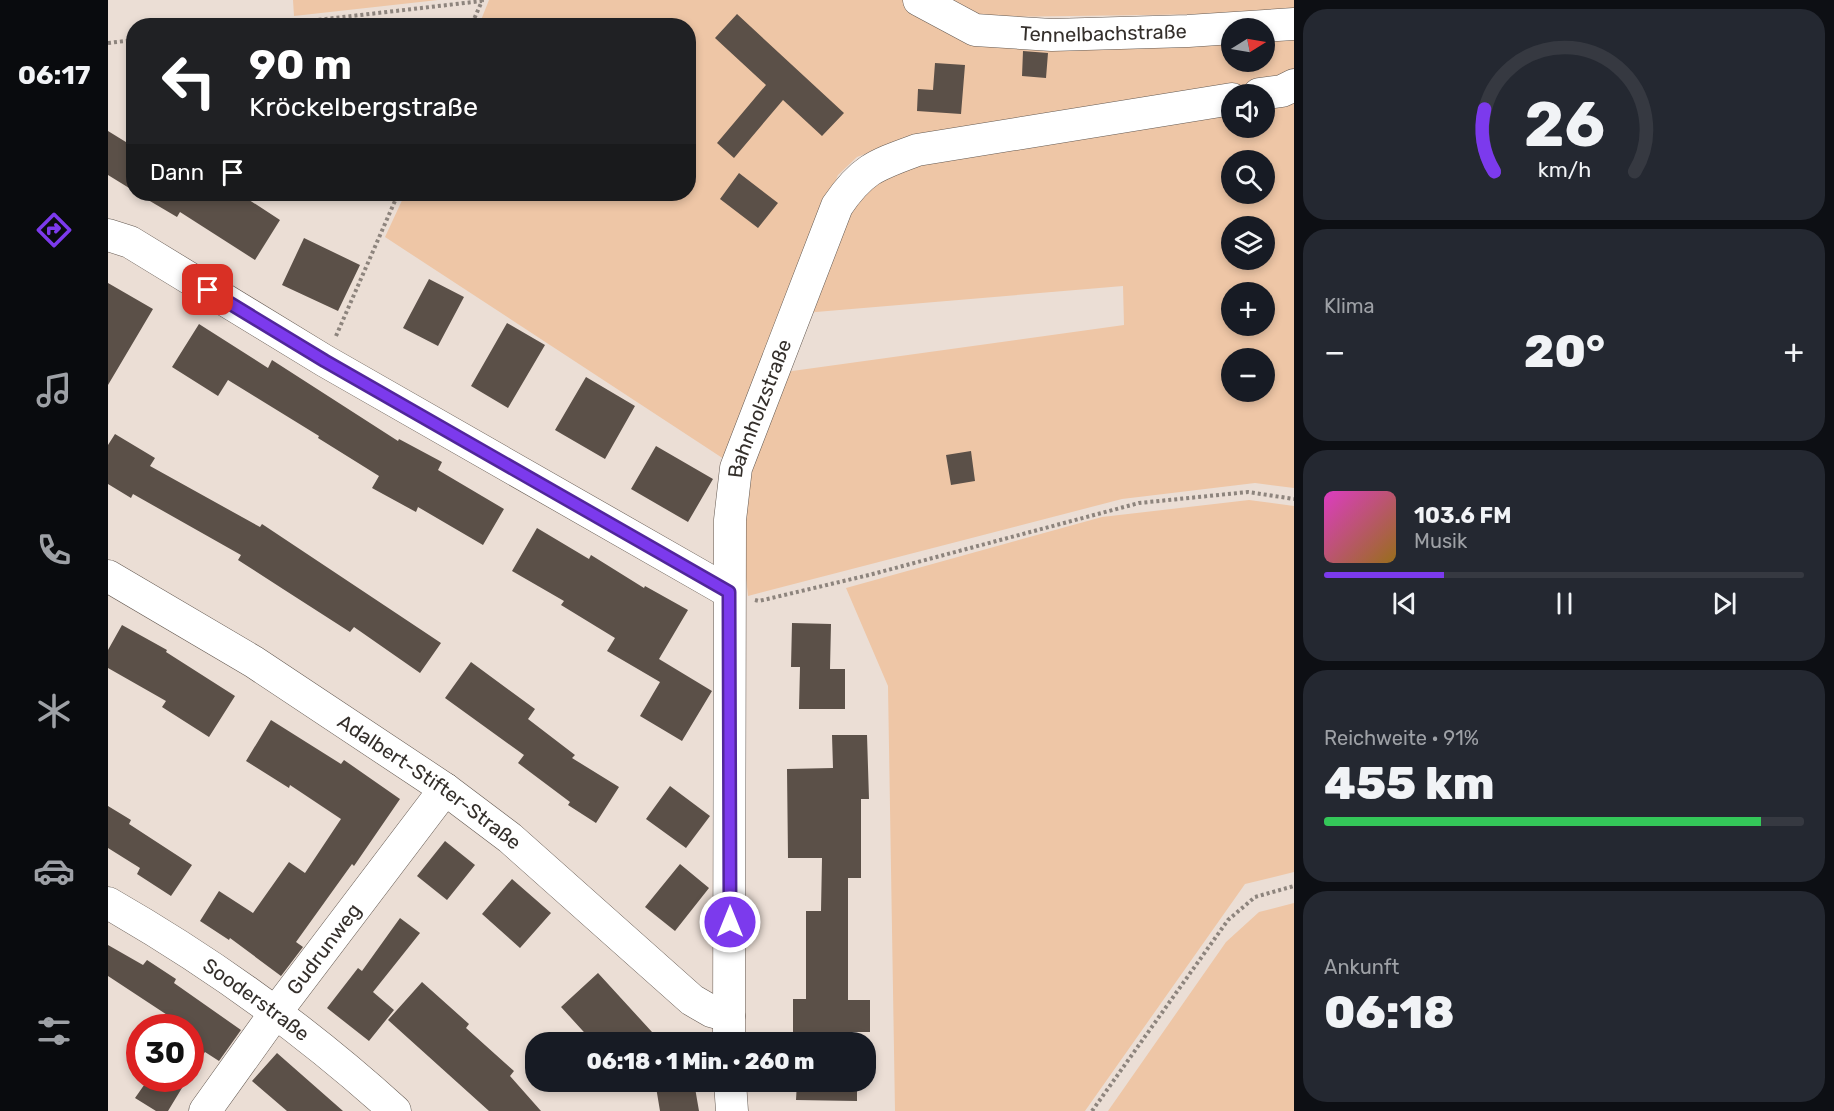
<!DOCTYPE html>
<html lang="de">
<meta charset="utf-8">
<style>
body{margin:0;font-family:Rubik,sans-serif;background:#242831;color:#f1f3f6;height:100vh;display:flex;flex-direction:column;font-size:22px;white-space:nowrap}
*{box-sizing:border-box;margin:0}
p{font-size:20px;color:#9ea1a6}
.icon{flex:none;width:33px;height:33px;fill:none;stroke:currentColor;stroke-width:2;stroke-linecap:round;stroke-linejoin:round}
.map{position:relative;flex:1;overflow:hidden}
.details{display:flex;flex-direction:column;gap:9px;padding:9px;background:#0d0f14;width:540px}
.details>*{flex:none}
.hud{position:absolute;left:18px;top:18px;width:570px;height:183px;border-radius:24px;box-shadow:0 3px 9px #0003;background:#202124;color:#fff;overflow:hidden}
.needle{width:39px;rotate:79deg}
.buttons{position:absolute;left:1113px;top:18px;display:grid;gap:12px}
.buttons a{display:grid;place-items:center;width:54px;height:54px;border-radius:50%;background:#171b24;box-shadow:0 3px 9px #0003;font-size:30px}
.speed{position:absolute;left:18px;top:1014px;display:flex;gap:12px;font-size:30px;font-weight:700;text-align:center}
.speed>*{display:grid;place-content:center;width:78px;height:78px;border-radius:50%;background:#171b24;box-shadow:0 3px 9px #0003;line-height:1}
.speed .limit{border:9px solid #d22;background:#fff;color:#111}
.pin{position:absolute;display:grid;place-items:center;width:51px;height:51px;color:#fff;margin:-26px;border-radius:12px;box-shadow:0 3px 9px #0006}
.me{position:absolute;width:66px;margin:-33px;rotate:0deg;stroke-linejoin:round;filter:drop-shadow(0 0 4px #0008)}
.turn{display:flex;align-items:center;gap:21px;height:126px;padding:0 24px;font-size:27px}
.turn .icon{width:78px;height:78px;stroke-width:2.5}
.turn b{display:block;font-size:42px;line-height:51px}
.then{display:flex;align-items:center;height:57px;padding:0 24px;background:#0003;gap:12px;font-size:22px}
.big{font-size:45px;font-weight:800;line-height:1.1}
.details .widget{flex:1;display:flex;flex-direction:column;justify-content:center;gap:9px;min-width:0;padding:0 21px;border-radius:24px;background:#242831}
.details .dial{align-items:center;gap:0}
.dial svg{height:156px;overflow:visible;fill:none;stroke:#363941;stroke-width:7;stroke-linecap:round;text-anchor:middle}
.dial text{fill:#f1f3f6;stroke:none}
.song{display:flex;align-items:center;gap:18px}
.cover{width:72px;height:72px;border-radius:9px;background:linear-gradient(135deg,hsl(310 70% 55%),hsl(40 70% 35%))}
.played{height:6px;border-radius:3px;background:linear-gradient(90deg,#7c3aed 25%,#363941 25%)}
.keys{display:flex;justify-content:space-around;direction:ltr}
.heat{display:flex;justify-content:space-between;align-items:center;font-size:33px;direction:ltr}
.charge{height:9px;border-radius:4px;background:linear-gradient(90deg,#34c759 91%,#363941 0)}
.trip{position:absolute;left:417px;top:1032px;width:351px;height:60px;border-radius:24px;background:#171b24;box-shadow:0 3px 9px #0003;font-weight:800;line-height:60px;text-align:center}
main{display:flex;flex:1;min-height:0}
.menu{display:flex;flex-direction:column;width:108px;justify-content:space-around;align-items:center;background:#090b0e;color:#9ea1a6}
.menu .icon{width:42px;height:42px}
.menu .selected{color:#7c3aed}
.menu b{font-size:27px;color:#f1f3f6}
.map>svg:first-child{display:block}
</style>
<main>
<nav class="menu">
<b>06:17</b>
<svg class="icon selected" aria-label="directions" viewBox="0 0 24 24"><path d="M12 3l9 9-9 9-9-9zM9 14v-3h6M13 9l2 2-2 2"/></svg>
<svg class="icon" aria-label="music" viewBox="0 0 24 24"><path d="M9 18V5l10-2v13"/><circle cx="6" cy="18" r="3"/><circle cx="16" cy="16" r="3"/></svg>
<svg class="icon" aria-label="phone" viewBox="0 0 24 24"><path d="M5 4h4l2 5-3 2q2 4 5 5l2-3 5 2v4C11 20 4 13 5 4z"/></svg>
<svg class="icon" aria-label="climate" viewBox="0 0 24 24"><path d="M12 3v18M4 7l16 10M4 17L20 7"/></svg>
<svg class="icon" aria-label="car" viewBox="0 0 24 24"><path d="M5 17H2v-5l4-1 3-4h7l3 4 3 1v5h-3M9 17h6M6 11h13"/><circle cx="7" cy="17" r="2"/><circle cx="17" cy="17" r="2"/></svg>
<svg class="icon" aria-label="filters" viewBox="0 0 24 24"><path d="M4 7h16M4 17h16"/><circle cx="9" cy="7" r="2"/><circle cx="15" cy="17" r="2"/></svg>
</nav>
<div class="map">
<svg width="1186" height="1111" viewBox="0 0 1186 1111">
<rect width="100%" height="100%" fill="#ebded5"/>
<!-- green -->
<path fill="#eec6a6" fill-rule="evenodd" d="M185 0H330L186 16Z
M381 0H798L865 36 1123 32 1124 62H1156L1157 32 1186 31V75L1162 86 795 140 749 157 730 175 672 317 619 461 277 237 297 194H580V26L371 25Z
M838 0H1186V13L889 17 868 14Z
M1186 92V488L1147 483 1014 499 640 596 630 505 677 372 1016 325 1015 286 696 313 747 187 773 168 1123 104 1124 128H1156L1157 98ZM1124 160H1156V194H1124ZM1124 226H1156V260H1124ZM1124 292H1156V326H1124ZM1124 358H1156V392H1124Z
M1141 500 1186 506V872L1137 884 977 1111H787L780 686 738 588 994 517Z
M1186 903V1111H1000L1118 942 1151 912Z"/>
<!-- building -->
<path fill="#5b5048" d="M629 14 736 113 714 136 675 100 626 158 609 143 658 85 607 38Z
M915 51 940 53 938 78 914 76Z
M827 63 857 65 853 114 809 111 810 89 825 90Z
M0 131 26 147V191L0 175Z
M631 173 670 203 650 228 612 199Z
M30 194H132L172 220 147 260 72 212 69 217Z
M196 238 252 265 230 311 174 285Z
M321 279 356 297 330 346 295 328Z
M0 283 45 309 0 385Z
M399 323 437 345 400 408 363 386Z
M91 324 160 368 164 360 290 441 291 439 334 462 330 470 396 509 375 545 310 507 308 512 264 488 271 476 210 438 211 436 120 380 110 396 64 367Z
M478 377 527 406 497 459 447 430Z
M7 434 47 458 42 466 152 527 154 524 333 643 312 673 246 627 242 632 175 589 130 560 133 555 25 494 23 498 0 484V445Z
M548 446 605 479 580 522 523 489Z
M863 451 867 481 843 485 838 455Z
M429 528 481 559 483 555 536 588 537 586 580 610 551 659 604 691 574 741 532 716 552 682 499 651 507 638 453 605 456 601 404 571Z
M684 623 723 624 722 669H737V709H691L692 667H683Z
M14 625 59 650 58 652 127 696 101 737 54 707 58 701 0 668V650Z
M363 662 427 709 420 719 467 755 464 758 511 787 488 823 460 805 462 802 410 763 416 755 337 698Z
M163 720 233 764 236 760 292 799 246 866 244 864 188 942 195 947 173 976 122 938 121 940 92 921 111 891 145 913 181 862 197 873 233 819 182 785 181 788 138 761Z
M724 735H759L761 799H753V878H740V1000H762V1032H685V999H698V911H713L714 858H680L679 769 725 768Z
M562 786 602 816 578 848 538 819Z
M0 806 23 820 21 824 84 865 63 896 29 874 32 868 0 848Z
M337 841 367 865 339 900 309 876Z
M572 864 601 888 567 931 537 907Z
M404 879 443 913 412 948 374 914Z
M292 918 312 933 265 992 286 1010 261 1041 219 1008 250 968 254 971Z
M0 945 35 965 39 960 68 979 66 983 133 1030 111 1061 97 1052 82 1074V1028H79L0 976Z
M490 973 544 1032 533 1042H485L453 1007Z
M314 982 361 1024 358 1028 406 1071 402 1076 433 1111H381L280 1020Z
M169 1053 235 1111H179L144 1081Z
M41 1078H80L60 1111H48L27 1098Z
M578 1082H586L591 1111H552L548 1087Z
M689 1082H749V1101L688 1100Z"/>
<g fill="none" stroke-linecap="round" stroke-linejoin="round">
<!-- minor casing -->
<g stroke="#645951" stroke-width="33">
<g id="minor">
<path id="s1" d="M811 0 867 30 944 35 1080 31 1186 24"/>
<path d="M1151 94 1174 91 1186 85"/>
<path d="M0 235 22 242 217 361 621 592"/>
<path id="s2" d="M0 576 146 662 337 789 402 838 584 1000 603 1011 621 1016"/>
<path id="s3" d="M0 903C103 962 199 1031 287 1111"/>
<path id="s4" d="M621 1042 622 520 628 468 729 206C754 169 768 165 809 150L1124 99"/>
<path d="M622 1082 624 1111"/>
<path id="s5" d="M97 1111 168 1012 337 789"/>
</g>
</g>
<!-- path -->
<path stroke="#8d847d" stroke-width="4" stroke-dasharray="3 3" stroke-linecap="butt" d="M157 26 374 1 363 26
M0 43 26 40
M228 336 290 194
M647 600 651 601 761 575 1031 503 1140 492 1186 499
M984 1111 1120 920 1147 897 1186 886"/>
<!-- minor -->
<use href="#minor" stroke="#fff" stroke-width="32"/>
</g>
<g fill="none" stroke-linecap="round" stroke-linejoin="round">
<!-- route casing -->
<g stroke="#51269a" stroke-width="15">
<path id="route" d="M100 290 217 361 621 592 622 922"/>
</g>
<!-- route -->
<use href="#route" stroke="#7c3aed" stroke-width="10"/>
</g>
<g text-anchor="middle" stroke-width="6" stroke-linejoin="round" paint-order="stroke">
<!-- street labels -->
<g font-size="20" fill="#342f2b" stroke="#fff">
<text dy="7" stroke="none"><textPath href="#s1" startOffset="192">Tennelbachstraße</textPath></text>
<text dy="7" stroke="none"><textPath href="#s4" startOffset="638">Bahnholzstraße</textPath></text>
<text dy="7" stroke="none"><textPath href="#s2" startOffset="382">Adalbert-Stifter-Straße</textPath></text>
<text dy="7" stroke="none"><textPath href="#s5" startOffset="201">Gudrunweg</textPath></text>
<text dy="7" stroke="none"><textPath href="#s3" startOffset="177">Sooderstraße</textPath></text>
</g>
</g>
</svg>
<div class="buttons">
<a><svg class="needle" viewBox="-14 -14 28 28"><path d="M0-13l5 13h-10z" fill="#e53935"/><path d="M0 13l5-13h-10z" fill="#9ea1a6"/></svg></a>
<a><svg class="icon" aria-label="sound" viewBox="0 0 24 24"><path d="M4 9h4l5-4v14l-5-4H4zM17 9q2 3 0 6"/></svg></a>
<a><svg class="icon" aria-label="search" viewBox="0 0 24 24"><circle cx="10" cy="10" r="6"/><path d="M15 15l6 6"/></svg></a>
<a><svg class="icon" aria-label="layers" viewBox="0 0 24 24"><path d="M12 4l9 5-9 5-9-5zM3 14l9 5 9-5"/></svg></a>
<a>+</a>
<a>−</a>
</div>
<div class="speed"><div class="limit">30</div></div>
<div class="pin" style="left:100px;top:290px;background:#d93025"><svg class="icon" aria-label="arrive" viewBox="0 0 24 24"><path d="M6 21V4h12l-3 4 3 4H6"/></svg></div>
<svg class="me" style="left:622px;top:922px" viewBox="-20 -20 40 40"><circle r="17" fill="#7c3aed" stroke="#fff" stroke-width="3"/><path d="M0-11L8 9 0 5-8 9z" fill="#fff"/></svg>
<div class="trip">06:18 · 1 Min. · 260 m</div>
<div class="hud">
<div class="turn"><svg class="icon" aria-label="left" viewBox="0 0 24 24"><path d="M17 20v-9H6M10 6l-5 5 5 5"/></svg><div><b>90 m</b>Kröckelbergstraße</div></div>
<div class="then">Dann<svg class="icon" aria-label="arrive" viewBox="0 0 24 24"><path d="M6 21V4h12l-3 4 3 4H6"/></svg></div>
</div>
</div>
<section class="details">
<div class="widget dial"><svg viewBox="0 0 100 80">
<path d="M14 69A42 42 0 1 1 86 69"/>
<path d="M14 69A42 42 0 0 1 9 37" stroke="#7c3aed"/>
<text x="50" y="56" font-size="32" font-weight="700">26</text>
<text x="50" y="72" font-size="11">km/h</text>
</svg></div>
<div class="widget"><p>Klima</p>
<div class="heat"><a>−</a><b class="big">20°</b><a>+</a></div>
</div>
<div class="widget">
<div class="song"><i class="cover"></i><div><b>103.6 FM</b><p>Musik</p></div></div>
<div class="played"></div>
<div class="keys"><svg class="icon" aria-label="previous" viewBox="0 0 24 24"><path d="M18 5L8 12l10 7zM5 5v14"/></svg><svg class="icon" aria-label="pause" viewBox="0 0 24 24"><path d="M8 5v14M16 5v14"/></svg><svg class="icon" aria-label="next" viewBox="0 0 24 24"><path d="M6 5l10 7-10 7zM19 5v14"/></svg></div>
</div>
<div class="widget"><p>Reichweite · 91%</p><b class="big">455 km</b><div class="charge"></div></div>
<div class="widget"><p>Ankunft</p><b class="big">06:18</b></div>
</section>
</main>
